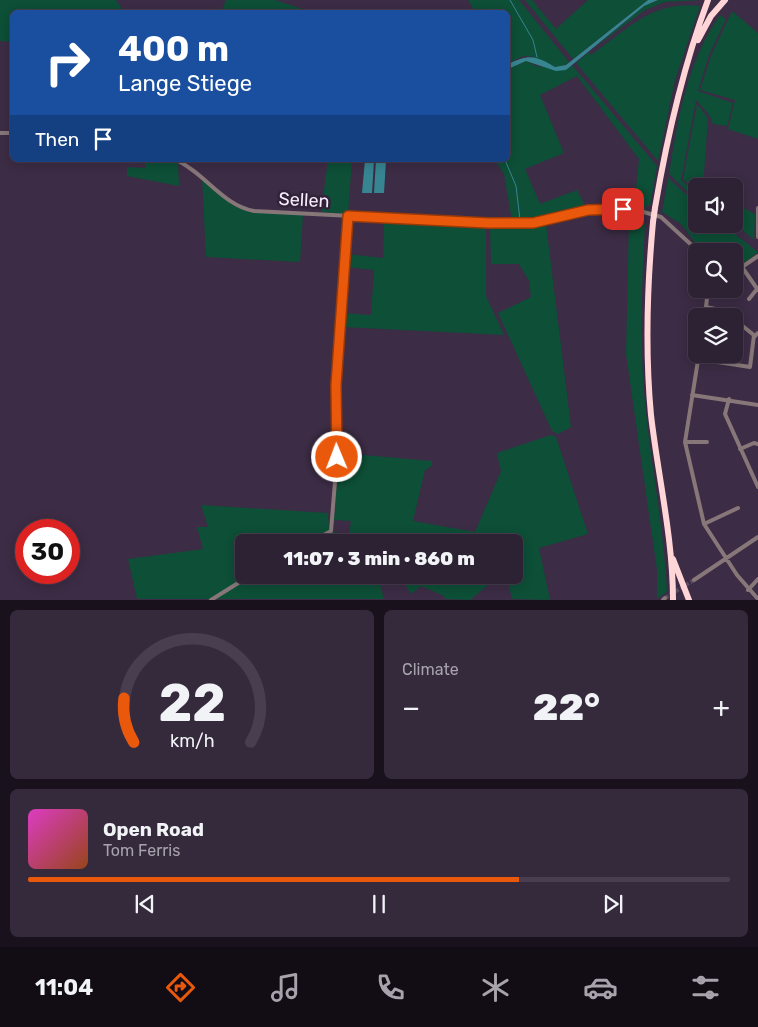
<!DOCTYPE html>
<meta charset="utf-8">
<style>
body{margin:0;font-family:Rubik,sans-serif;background:#35293c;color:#f1f3f6;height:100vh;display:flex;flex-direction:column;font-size:19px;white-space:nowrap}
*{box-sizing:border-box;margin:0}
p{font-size:16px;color:#a7a3ac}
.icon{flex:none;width:28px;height:28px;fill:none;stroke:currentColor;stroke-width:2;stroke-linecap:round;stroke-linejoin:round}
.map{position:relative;height:600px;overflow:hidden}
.drawer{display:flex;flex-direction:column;gap:10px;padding:10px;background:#19121d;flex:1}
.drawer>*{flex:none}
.hud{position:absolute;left:10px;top:10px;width:500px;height:152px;border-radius:8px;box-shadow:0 2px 12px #0003,0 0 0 1px #483e4f;background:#1a4fa0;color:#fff;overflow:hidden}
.fabs{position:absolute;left:688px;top:178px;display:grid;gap:10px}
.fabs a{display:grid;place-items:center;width:55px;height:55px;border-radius:8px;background:#2d2134;box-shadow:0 2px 12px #0003,0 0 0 1px #483e4f;font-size:25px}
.speed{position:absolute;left:15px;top:519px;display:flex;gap:10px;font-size:25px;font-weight:700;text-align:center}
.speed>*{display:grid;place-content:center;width:65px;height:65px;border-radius:50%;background:#2d2134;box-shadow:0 2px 12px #0003,0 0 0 1px #483e4f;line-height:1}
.speed .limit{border:8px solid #d22;background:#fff;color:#111}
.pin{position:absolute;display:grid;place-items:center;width:42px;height:42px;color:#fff;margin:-21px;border-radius:10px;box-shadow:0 2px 8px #0006}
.me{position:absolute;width:55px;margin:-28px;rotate:359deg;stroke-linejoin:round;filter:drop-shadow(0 0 4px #0008)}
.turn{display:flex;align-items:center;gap:18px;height:105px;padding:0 25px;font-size:22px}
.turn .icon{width:65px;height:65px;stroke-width:2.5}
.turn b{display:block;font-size:35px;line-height:42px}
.then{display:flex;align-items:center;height:48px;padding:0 25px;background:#0003;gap:10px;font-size:19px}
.big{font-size:38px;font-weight:800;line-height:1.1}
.drawer .widget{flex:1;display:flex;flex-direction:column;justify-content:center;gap:8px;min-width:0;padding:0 18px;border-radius:8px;background:#35293c}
.drawer .dial{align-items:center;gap:0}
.dial svg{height:130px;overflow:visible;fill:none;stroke:#483e4f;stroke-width:7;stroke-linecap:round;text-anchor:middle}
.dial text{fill:#f1f3f6;stroke:none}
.song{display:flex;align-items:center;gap:15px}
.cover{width:60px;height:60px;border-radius:8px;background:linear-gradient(135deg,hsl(310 70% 55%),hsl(20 70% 35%))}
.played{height:5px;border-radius:2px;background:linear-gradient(90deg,#ea580c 70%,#483e4f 70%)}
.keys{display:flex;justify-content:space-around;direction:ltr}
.heat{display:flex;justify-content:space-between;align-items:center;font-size:28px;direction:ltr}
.drawer .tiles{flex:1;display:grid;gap:10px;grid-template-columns:1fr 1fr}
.widget:last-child{grid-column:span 2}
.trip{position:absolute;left:235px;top:534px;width:288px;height:50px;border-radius:8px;background:#2d2134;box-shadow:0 2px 12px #0003,0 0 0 1px #483e4f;font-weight:800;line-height:50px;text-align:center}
.tabs{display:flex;height:80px;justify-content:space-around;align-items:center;background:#120d15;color:#a7a3ac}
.tabs .icon{width:35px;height:35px}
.tabs .current{color:#ea580c}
.tabs b{font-size:22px;color:#f1f3f6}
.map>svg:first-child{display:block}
</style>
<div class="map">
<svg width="758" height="600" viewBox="0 0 758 600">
<rect width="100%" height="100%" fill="#3c2c45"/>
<!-- green -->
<path fill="#0d4f37" d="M0 0H116L124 12H12V42L0 41Z
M226 0H275L312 12H221Z
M468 0H519L569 62C555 76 543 56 526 56 521 56 513 61 508 64V12H475Z
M525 0H532L556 29 588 0H648L573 59Z
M658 0H702L665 2 645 10 589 52 591 55C627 29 653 0 700 6L675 80 658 161 576 63 644 6Z
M732 11 758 33V139L728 129 735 100 700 90 711 56Z
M720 15 726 19 709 55 698 91 733 103 727 126 713 124 710 116 696 100 681 180 696 193V200L669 174C678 119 687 61 720 15Z
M526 61 536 66 566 70 572 65 657 166 650 206H646V210L634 207 639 159 577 76 540 95 564 153 525 169 540 204 577 190 586 208 533 221H512L504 174 495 160H508V69Z
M697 104 708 118 703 186H696V191L683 179Z
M146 160 178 162 179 186 127 176V167L145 168Z
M328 160H352L348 214 321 212Z
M202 177 232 205 249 212 303 215 300 262 206 257Z
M668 178 696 203V224H722L758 252 747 261 734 265V251H705L697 245 681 224 662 212Z
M734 203 755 214 754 240 734 223Z
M384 221 486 226V296L504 335 343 327V313L371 315 374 270 346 267 347 254 383 258Z
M629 221 645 224C642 285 639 341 645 403 651 466 664 528 667 592L657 599V570L626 354Z
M546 224 571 427 558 434 552 431 498 313 531 297 529 281 519 264H491L490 225Z
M551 435 556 437 588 534 539 548 550 600 512 599 506 575H514V542H314L333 532 349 534 351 521 334 520 339 453 432 461V466L425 470 413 521 475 532 501 471 497 453Z
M201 505 328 513 329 530 306 542H244V575H379L378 577 384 599H137L128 559 203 549 197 527H208Z
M399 575H500L470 600 446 599 442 595 421 586 411 594 405 584H400Z"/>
<!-- water -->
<path fill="#378591" d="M648 0H658L644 6 566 70 556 71 526 61 508 69V64C529 54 535 55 555 67L566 65Z
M365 160H374L372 193H362Z
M376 160H386L384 193H374Z"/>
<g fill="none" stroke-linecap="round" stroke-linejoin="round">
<!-- stream -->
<path stroke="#378591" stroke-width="1" d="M510 0 533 40 537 57
M505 160 516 186 520 220"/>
<!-- street-tunnel -->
<path stroke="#584961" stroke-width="4" stroke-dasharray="4 2" stroke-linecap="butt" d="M665 598 694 580"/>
<!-- street -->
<path stroke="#887778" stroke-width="4" d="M0 133H12
M176 160C205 173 222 205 254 211L488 223H533L588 210 633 209 661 217 698 251
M758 208V237
M742 267 758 256
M734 268 742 267 758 290
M749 299 757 289
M706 307 720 310 730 316
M705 316 708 289
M734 319 755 336 758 333
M699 354 685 442 704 524 737 575 758 599
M698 359 750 367 754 335
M692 395 758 405
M729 399 725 414 758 487
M685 442H707
M740 449 754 443 758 444
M704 524 738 508
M311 542 331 531 337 457 336 385 349 216
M694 580 758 537
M748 590 758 579
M211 600 251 575
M663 600 665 598"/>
<!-- highway -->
<path stroke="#ffd5d7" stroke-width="6" d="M698 40 711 16 725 0
M655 208C667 137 683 67 708 0
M653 222C647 287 645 351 651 415 658 476 673 538 673 600
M673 559 689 600"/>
<!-- highway-bridge -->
<path stroke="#ffd5d7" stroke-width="6" d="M653 222 655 208"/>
</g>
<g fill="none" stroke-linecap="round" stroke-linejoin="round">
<!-- route casing -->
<g stroke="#983908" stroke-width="12">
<path id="route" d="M337 457 336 385 348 216 488 223H533L588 210 623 209"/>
</g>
<!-- route -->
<use href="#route" stroke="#ea580c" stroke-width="9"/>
</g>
<g text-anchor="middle" stroke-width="5" stroke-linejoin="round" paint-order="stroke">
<!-- street labels -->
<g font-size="18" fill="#f8eefe" stroke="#32233a">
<text transform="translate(304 200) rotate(3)" y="6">Sellen</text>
</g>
</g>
</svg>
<div class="fabs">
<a><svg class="icon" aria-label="sound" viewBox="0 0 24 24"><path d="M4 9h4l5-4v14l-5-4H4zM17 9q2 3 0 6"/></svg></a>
<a><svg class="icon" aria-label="search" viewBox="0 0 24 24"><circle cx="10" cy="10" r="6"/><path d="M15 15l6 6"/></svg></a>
<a><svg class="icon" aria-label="layers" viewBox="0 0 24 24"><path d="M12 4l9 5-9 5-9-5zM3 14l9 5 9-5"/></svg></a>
</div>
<div class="speed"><div class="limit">30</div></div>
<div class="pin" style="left:623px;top:209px;background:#d93025"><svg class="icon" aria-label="arrive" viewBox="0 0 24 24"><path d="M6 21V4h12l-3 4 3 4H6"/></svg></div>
<svg class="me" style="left:337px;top:457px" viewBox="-20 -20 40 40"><circle r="17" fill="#ea580c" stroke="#fff" stroke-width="3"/><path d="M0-11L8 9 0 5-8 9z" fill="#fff"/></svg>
<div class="trip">11:07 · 3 min · 860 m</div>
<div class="hud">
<div class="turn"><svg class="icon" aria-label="right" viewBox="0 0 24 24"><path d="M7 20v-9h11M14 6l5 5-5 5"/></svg><div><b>400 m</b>Lange Stiege</div></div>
<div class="then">Then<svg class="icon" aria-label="arrive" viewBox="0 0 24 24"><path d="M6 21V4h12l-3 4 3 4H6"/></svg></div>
</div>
</div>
<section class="drawer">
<div class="tiles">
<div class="widget dial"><svg viewBox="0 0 100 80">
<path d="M14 69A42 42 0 1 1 86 69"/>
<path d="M14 69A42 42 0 0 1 8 42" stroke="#ea580c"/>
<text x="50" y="56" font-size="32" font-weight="700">22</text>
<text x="50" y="72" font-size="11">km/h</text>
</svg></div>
<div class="widget"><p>Climate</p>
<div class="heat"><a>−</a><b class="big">22°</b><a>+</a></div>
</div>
<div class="widget">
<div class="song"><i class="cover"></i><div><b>Open Road</b><p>Tom Ferris</p></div></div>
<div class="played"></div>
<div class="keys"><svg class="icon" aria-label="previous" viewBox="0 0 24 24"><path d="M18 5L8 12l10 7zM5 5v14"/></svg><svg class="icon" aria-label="pause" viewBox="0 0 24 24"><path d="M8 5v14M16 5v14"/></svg><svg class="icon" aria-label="next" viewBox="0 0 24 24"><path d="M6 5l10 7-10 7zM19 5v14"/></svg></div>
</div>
</div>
</section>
<nav class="tabs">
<b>11:04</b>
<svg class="icon current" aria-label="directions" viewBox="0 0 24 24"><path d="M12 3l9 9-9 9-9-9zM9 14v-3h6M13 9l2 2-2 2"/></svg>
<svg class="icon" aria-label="music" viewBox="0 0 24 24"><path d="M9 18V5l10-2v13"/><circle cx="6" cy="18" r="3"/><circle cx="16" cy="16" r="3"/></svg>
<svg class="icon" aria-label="phone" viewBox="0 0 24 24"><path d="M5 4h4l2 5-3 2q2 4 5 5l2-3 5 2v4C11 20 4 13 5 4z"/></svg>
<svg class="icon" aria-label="climate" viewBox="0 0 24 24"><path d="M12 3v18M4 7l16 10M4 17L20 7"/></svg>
<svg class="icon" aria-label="car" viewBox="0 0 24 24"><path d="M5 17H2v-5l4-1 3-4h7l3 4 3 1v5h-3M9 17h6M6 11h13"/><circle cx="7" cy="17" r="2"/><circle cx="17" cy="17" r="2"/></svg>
<svg class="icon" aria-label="filters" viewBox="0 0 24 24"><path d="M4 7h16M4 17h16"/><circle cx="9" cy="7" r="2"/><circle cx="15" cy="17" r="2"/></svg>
</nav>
